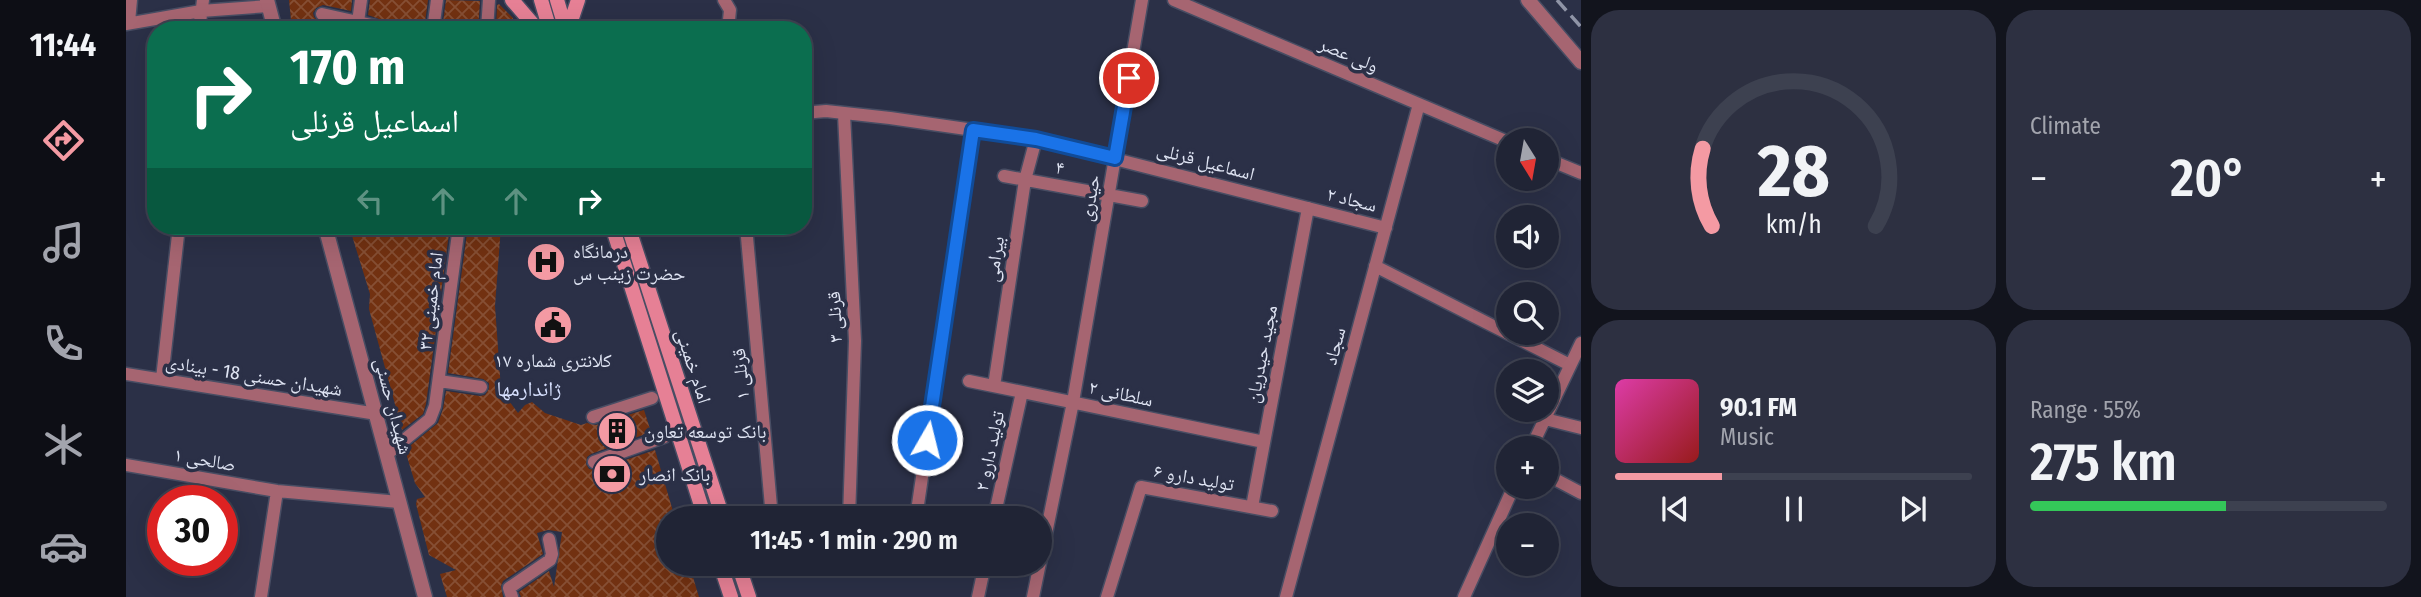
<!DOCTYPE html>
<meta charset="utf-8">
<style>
body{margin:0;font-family:"Fira Sans Condensed","Noto Naskh Arabic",sans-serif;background:#2d3041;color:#f1f3f6;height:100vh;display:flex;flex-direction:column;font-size:26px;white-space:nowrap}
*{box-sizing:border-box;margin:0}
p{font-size:23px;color:#a2a4ad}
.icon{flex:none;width:38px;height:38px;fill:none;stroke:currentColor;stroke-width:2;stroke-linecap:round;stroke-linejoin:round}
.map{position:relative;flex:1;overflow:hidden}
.sheet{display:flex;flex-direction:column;gap:10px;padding:10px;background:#12141d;width:840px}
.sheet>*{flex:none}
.guide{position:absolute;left:21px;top:21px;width:665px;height:214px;border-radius:28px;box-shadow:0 7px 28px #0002,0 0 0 2px #3d4150;background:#0b6e4f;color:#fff;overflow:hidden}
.needle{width:46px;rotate:169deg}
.fabs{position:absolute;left:1370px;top:128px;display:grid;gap:14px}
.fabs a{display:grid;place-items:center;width:63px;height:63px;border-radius:50%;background:#202435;box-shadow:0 7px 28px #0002,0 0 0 2px #3d4150;font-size:35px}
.speed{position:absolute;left:21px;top:485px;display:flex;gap:14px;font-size:35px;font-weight:700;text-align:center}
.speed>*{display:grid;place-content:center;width:91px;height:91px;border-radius:50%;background:#202435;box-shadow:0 7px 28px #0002,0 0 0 2px #3d4150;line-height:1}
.speed .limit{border:10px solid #d22;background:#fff;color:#111}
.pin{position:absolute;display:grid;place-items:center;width:60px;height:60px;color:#fff;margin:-30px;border:4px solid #fff;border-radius:50%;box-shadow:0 2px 7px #0007}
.me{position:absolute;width:77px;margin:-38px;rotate:8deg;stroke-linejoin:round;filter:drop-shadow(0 0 5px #0008)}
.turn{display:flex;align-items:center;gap:24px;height:147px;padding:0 28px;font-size:32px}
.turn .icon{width:91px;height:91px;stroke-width:2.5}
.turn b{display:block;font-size:49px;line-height:60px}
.lanes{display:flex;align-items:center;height:66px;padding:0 28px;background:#0003;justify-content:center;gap:35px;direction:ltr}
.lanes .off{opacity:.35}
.big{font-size:52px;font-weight:600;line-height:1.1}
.sheet .card{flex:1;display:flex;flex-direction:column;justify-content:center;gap:10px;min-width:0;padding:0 24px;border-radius:28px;background:#2d3041}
.sheet .dial{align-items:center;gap:0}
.dial svg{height:182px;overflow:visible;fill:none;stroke:#3d4150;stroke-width:7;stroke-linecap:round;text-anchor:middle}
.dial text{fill:#f1f3f6;stroke:none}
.song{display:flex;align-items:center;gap:21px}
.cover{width:84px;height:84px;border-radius:10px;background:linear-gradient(135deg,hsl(320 70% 55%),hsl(0 70% 35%))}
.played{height:7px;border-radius:4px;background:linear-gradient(90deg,#f49aa3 30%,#3d4150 30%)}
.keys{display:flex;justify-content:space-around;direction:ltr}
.heat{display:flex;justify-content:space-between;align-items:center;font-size:38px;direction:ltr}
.charge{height:10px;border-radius:5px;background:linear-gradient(90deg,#34c759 55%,#3d4150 0)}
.sheet .tiles{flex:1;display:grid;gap:10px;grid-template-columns:repeat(2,1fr)}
.trip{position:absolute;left:530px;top:506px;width:396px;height:70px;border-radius:35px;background:#202435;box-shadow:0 7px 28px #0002,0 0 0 2px #3d4150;font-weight:600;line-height:70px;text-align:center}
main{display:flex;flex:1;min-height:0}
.menu{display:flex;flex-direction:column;width:126px;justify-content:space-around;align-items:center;background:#0d0e15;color:#a2a4ad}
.menu .icon{width:49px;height:49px}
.menu .selected{color:#f49aa3}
.menu b{font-size:32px;color:#f1f3f6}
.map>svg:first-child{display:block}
</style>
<main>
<nav class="menu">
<b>11:44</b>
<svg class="icon selected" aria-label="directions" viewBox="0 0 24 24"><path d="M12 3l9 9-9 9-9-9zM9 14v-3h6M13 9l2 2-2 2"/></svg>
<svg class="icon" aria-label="music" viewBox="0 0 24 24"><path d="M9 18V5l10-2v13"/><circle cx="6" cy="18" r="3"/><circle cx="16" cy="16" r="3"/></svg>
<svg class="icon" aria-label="phone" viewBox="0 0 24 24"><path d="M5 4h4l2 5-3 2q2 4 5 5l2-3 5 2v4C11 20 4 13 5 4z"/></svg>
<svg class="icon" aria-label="climate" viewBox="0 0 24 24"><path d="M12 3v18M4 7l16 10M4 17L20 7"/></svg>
<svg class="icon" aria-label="car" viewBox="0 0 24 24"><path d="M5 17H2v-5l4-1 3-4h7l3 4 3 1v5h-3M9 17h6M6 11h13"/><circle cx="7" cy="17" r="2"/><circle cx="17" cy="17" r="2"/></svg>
</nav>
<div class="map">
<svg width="1455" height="597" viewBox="0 0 1455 597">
<defs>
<pattern id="building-cross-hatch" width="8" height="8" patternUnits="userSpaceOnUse" patternTransform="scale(1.75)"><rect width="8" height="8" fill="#723111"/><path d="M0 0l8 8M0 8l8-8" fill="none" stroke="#864f34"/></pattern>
</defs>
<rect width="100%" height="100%" fill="#2b3047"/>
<!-- building -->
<path fill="url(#building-cross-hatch)" d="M163 0H226L225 11 197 5 190 8 187 13 188 17 193 22 227 30H166Z
M244 0H302L298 30H258L256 20 242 15Z
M320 0 354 1 352 30H316Z
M373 4 387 18V30H370L371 5Z
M223 226H324L300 404 297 414 276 430 243 309 244 294Z
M342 226H375L369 306 375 390 392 413 399 405 406 402 419 413 455 425 461 423 470 425 518 410 525 432 465 454 461 457 460 464 463 469 470 470 529 450 549 518H542V564H563L573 597H395L393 592 423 571 428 587 436 532 422 530 411 533 417 554 377 581 375 586 377 597H321L314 574 330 570 303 555 290 504 291 499 299 497 289 483 279 450 312 423 317 409 320 391 354 396 359 395 363 389V383L357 379 322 373Z"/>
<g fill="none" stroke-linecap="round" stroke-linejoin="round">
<!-- minor casing -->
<g stroke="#484d63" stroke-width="15">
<path id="minor" d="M598 0 604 10 602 30
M1048 0 1382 142
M196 14 250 26
M3 22 5 0
M232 22 235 0
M0 24 75 11 143 6
M73 30 77 0
M307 30 311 0
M361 30 363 0
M677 113 700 111 764 118 910 139 1260 228
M718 114 729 341 723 518
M1421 159 1455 173
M878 176 1016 201
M620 226 646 518
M1249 266 1444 365
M0 374 251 414
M36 379 53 226
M313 381 355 387
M843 381 1138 442
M868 386 899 180 910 139
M467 417 526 398
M1419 419 1455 428
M1405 448 1455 343
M261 454 304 419 309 406 333 226
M468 462 538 437
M0 465 151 491 273 502
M1421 475 1455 493
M1126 507 1182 208
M790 518 847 130
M868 518 896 392
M135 597 151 491
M386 597 383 588 424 560 426 554 423 539
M852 597 859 564
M907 597 947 402 1016 0
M981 597 1015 487 1146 511
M1160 597 1293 104
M1338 597 1388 486"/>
</g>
<!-- tertiary casing -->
<g stroke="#484d63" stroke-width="17">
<path id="tertiary" d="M141 0 149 30
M1402 0 1455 62
M199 226 299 597"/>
</g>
<!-- secondary casing -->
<g stroke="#484d63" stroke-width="17">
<path id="secondary" d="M386 0 412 30
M415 0 424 30
M431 0 440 30
M442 30 452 0
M486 226 579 518
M502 226 597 518
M594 564 605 597
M612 564 623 597"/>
</g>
<!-- minor -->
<use href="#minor" stroke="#a66571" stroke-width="12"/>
<!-- tertiary -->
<use href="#tertiary" stroke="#a66571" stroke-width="14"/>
<!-- secondary -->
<use href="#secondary" stroke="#e68095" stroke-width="14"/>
<!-- rail -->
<path stroke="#8f94a6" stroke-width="3.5" stroke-dasharray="14 7" stroke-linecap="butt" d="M1431 0 1455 27"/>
</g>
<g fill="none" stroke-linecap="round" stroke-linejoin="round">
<!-- route casing -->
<g stroke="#114b97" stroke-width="18">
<path id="route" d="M801 440 847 130 910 139 989 158 1003 78"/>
</g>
<!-- route -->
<use href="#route" stroke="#1a73e8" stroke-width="12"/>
</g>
<!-- icons -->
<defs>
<g id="hospital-disc" transform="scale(2.0125)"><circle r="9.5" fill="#f49aa3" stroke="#2b3047"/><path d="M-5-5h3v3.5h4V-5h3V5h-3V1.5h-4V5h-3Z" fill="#111"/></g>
<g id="civic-disc" transform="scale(2.0125)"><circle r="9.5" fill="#f49aa3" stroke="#2b3047"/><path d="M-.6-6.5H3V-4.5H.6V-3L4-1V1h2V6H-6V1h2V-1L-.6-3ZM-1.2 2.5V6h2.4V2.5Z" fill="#111"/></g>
<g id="building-disc" transform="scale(2.0125)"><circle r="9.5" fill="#f49aa3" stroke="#2b3047"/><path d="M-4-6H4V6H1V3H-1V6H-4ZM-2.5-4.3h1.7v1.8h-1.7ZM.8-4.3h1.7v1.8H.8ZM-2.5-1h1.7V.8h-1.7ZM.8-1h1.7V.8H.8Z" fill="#111"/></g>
<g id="bank-disc" transform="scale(2.0125)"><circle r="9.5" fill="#f49aa3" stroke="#2b3047"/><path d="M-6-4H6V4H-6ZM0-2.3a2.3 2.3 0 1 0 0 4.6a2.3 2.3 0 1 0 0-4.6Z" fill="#111"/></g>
</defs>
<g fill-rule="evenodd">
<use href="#hospital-disc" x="420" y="262"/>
<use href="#civic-disc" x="427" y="325"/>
<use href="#building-disc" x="491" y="431"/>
<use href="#bank-disc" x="486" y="474"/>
</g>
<g text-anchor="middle" stroke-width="7" stroke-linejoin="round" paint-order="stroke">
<!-- street labels -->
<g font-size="19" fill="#dfe4f3" stroke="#2b3047">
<text transform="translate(1223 54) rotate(23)" y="7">ولی عصر</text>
<text transform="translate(1080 161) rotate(15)" y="7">اسماعیل قرنلی</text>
<text transform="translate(934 167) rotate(11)" y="7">۴</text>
<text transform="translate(963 198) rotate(-80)" y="7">حیدری</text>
<text transform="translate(1226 199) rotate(14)" y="7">سجاد ۲</text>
<text transform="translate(868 259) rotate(-82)" y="7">بیرامی</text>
<text transform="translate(304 301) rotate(-83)" y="7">امام خمینی ۳۲</text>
<text transform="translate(708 317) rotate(-92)" y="7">قرنلی ۳</text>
<text transform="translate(1208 346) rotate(-75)" y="7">سجاد</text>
<text transform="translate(1135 354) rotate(-79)" y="7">مجید حیدریان</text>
<text transform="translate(568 366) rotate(72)" y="7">امام خمینی</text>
<text transform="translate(614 374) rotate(-95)" y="7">قرنلی ۱</text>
<text transform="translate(128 375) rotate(9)" y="7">شهیدان حسنی 18 - بینادی</text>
<text transform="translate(995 393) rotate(12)" y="7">۲ سلطانی</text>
<text transform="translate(268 406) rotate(75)" y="7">شهیدان حسنی</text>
<text transform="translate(863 451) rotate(-78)" y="7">تولید دارو ۲</text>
<text transform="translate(79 459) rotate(10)" y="7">صالحی ۱</text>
<text transform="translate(1068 477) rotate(10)" y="7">تولید دارو ۶</text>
</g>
<!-- poi labels -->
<g font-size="19" fill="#dfe4f3" stroke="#2b3047" text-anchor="start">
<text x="447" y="258">درمانگاه<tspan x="447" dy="22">حضرت زینب س</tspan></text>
<text x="427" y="367" text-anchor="middle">کلانتری شماره ۱۷</text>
<text x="518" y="438">بانک توسعه تعاون</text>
<text x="513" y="481">بانک انصار</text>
</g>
<!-- neighbourhood labels -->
<g font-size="21" fill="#d7e0fe" stroke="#2b3047">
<text x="403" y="396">ژاندارمها</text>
</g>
</g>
</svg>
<div class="fabs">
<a><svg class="needle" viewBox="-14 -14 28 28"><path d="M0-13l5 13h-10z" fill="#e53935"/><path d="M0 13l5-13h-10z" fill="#a2a4ad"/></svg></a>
<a><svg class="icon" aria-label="sound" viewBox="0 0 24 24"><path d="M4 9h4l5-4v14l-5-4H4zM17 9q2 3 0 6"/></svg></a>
<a><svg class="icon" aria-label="search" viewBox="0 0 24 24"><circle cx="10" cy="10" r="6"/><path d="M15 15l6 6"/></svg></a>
<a><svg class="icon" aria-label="layers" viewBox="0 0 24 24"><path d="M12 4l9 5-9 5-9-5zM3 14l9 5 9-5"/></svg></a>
<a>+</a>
<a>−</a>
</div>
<div class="speed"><div class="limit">30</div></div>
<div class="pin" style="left:1003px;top:78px;background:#d93025"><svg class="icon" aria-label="arrive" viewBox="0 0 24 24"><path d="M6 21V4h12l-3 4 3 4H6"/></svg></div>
<svg class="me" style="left:801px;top:440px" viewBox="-20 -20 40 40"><circle r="17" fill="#1a73e8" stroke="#fff" stroke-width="3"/><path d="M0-11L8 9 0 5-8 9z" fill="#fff"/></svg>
<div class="trip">11:45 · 1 min · 290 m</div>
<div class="guide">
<div class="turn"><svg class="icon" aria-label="right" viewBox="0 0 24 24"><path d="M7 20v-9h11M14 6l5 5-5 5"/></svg><div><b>170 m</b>اسماعیل قرنلی</div></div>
<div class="lanes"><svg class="icon off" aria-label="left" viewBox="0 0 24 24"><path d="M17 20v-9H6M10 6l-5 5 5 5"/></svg><svg class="icon off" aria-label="ahead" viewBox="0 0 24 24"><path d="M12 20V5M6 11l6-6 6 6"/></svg><svg class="icon off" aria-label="ahead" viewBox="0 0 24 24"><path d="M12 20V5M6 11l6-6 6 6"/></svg><svg class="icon" aria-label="right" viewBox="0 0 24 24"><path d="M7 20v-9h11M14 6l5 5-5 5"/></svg></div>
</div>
</div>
<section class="sheet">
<div class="tiles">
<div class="card dial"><svg viewBox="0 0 100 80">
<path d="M14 69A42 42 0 1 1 86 69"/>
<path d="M14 69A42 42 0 0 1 10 35" stroke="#f49aa3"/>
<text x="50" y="56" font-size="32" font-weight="700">28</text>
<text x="50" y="72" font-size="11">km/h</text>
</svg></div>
<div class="card"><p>Climate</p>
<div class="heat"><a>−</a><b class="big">20°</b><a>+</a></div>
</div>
<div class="card">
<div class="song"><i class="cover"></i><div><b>90.1 FM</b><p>Music</p></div></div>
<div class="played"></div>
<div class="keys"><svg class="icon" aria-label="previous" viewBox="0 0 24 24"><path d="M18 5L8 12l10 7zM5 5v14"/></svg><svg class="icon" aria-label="pause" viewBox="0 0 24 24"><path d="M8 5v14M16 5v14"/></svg><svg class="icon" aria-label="next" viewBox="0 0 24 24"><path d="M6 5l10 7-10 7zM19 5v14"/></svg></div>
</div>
<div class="card"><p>Range · 55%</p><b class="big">275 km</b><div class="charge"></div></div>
</div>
</section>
</main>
